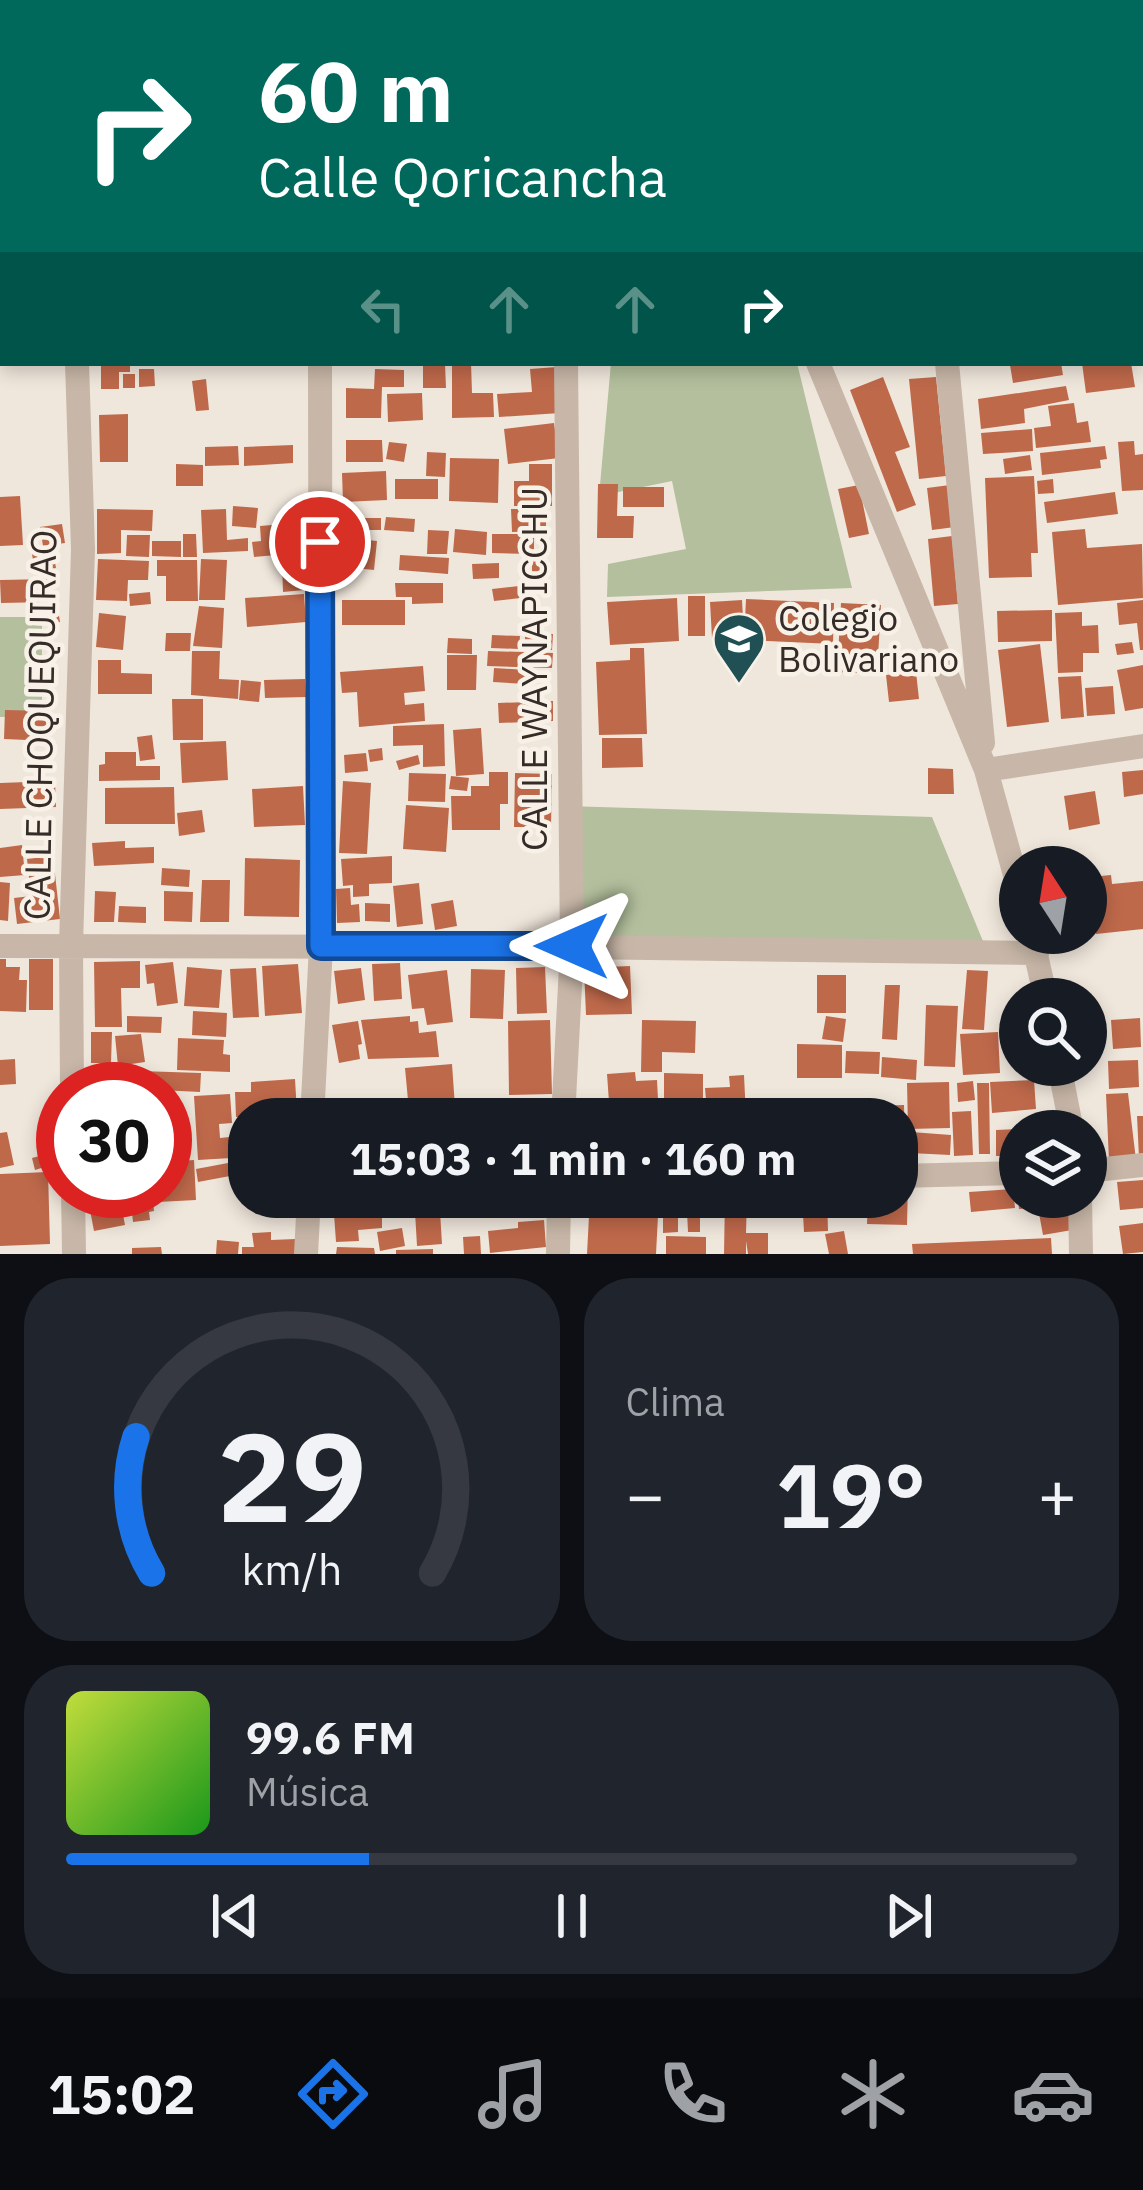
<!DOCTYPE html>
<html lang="es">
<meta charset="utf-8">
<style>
body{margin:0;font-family:"IBM Plex Sans",sans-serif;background:#20242c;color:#f1f3f6;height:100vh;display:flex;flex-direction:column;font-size:45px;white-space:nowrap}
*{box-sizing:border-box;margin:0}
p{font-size:39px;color:#9ea1a6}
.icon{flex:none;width:66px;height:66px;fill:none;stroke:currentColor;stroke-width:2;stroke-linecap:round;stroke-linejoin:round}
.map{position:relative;height:1254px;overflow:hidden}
.side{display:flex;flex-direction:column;gap:24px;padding:24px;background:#0d0f14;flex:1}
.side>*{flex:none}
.top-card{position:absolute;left:0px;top:0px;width:1143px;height:366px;box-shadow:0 6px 18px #0003;background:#00695c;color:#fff;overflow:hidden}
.needle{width:78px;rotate:348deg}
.buttons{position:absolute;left:999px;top:846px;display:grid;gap:24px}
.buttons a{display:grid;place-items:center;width:108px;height:108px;border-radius:50%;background:#171b24;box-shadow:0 6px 18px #0003;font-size:60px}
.speed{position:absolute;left:36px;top:1062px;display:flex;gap:24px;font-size:60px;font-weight:700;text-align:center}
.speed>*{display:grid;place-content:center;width:156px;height:156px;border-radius:50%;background:#171b24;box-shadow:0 6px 18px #0003;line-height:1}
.speed .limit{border:18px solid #d22;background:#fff;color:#111}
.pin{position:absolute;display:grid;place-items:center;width:102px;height:102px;color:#fff;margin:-51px;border:6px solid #fff;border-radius:50%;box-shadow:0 3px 12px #0007}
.me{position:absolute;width:132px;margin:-66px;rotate:270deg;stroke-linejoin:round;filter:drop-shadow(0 0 9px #0008)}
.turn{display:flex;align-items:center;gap:42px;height:252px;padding:0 60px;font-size:54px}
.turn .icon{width:156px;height:156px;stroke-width:2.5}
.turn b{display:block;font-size:84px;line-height:102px}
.lanes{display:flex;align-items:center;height:114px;padding:0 60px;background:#0003;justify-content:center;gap:60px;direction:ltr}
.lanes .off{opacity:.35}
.big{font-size:90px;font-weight:700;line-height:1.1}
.side .widget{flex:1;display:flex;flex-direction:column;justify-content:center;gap:18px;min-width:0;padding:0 42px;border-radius:48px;background:#20242c}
.side .dial{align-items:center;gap:0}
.dial svg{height:312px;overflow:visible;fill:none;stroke:#363941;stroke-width:7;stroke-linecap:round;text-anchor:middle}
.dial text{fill:#f1f3f6;stroke:none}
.song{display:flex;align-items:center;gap:36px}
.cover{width:144px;height:144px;border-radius:18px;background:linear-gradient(135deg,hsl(70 70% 55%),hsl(120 70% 35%))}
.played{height:12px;border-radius:6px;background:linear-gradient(90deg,#1a73e8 30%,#363941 30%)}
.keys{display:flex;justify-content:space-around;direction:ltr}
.heat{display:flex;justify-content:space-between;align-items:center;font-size:66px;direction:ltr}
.side .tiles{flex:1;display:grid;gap:24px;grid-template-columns:1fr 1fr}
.widget:last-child{grid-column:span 2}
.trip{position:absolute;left:228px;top:1098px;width:690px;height:120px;border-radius:48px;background:#171b24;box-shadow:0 6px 18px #0003;font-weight:700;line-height:120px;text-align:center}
.dock{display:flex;height:192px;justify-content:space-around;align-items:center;background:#090b0e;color:#9ea1a6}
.dock .icon{width:84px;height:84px}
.dock .selected{color:#1a73e8}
.dock b{font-size:54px;color:#f1f3f6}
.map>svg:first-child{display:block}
</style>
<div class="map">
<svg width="1143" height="1254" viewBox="0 0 1143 1254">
<rect width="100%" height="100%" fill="#f0e7dc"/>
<!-- green -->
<path fill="#b3bf9d" d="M150 0H382L182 3Z
M611 363H797L852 588 607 597 608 564 686 549 672 481 599 496Z
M0 617H42V716L0 717Z
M566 806 932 817 987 951 566 946Z"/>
<!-- water -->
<path fill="#7ca9ac" d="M846 0H1143V19L1140 20V3H821Z"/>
<!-- building -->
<path fill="#bf694b" d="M101 363H130V372H119V389H101Z
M445 363 446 388H423V364Z
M452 363H471L472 393H493L494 417 452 418Z
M1027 363H1061L1063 375 1013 383 1010 365Z
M1082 363H1131L1135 387 1086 393Z
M557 367 560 413 499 417 497 394 532 392 530 369Z
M139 369H154L155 386 139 387Z
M375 369 404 370V387H382L381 418H346V388L374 389Z
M123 374H135V388H123Z
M883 377 910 447 895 452 916 505 897 512 850 390Z
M936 377 946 476 919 479 909 379Z
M206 379 209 410 196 411 192 381Z
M1066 386 1069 400 1024 409 1025 423 981 429 978 399Z
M422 393 423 420 388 422 387 394Z
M1074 403 1077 423 1088 421 1091 442 1036 448 1034 428 1051 426 1048 406Z
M128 414V462H100L99 415Z
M554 423 559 458 508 464 504 429Z
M1032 429 1033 451 983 454 981 433Z
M346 440H382L383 462H346Z
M1134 441 1135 455 1143 454V490L1122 491 1118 442Z
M389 442 407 444 404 462 386 459Z
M293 445V463L244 466V447Z
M238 446 239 465 205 466V447Z
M1105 446 1107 459 1100 460 1101 468 1042 475 1040 453Z
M427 452 446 453 445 477 426 476Z
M1030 455 1032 470 1005 474 1003 459Z
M450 458 499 459 498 503 449 501Z
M176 464 203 465V486H176Z
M529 464H552V506H514V481H529Z
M386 471 387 500 343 502 342 473Z
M1034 476 1038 553H1031L1032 577 989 578 985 478Z
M395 479H438V499H395Z
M1053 479 1054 493 1038 494 1037 481Z
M598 484H618L617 516H634L633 538H597Z
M859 485 869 534 849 538 838 489Z
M950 485 955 527 932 530 927 488Z
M623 487H664V507H623Z
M1115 492 1118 514 1047 523 1044 502Z
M20 496 23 545 0 546V497Z
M233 506 258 508 256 528 232 526Z
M97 509 153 510 152 531 121 530V553L97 554Z
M226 509 227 540 248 538V551L203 553 201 510Z
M511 509H546V531L512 532Z
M386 517 415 519 414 532 384 530Z
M363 518H381V530H364Z
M295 523 298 553 254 557 252 542 261 541 260 526Z
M62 524 65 543 43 546 40 527Z
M455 529 487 532 486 555 453 552Z
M1085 529 1087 548 1142 544 1143 598 1058 605 1052 532Z
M428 530 449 531 447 554H427Z
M183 534H196L197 557H183Z
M492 534H534V554L492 553Z
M127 535H150L149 557 126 556Z
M952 536 958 604 934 606 928 539Z
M348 538 377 541 374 570 345 567Z
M152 541H181V557L152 556Z
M53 551 56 568 35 572 32 554Z
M400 555 449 558 448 574 399 570Z
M98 559 149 561 148 580H128L127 601 96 600Z
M201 559 227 560 225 600H199Z
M157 560H197L198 601H166V576H157Z
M532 561 549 562 548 574 532 573Z
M303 562 304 590 283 592 282 563Z
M499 563V578L473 579 472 564Z
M49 579V602L1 603 0 580Z
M395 583H443V603L412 604V597H396Z
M519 586 520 598 494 601 492 589Z
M150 592 151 604 130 606 129 594Z
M304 594 306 622 247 627 245 598Z
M688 596H705V636H688Z
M677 598 679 641 610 645 607 602Z
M746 599 834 603 833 644 744 640Z
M342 600H405V625H342Z
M742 600 744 636 712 638 710 602Z
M1143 600V650H1140L1137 623 1119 625 1117 603Z
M57 603 60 622 32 626 29 607Z
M841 603 881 605 877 674 837 672Z
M199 606 224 608 222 648 193 646Z
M1052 610V641L998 642 997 611Z
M1082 612V626L1098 625 1099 653H1083V672L1058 673 1055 613Z
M99 613 126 616 123 650 96 647Z
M166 633H191L190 651H165Z
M525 633 553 634 552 650 525 649Z
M492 635 520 636 519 649 491 648Z
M448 638 472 639V654L447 653Z
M1132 642 1134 653 1117 655 1115 644Z
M1040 644 1049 722 1007 727 998 650Z
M630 648H644L647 734 599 735 596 662 630 660Z
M192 651H220L219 679 239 680 238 699 191 695Z
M488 651 553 653 552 668 487 666Z
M447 655H477L476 690H447Z
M98 660H121V673L152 674V694H98Z
M1143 665V708L1125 711 1117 670Z
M423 666 425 691 404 693 405 705 424 703 425 721 359 727 357 692 342 693 340 672Z
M494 668 527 670V684L493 682Z
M916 672 919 699 889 702 886 675Z
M1081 676 1084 717 1061 719 1058 677Z
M305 679 306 697 265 698 264 680Z
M241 680 261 682 259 702 239 700Z
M1113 686 1115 714 1087 716 1085 688Z
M172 699H203V740H173Z
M553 701V721L499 723 498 703Z
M5 710 50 711V741L4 739Z
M444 724 445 766 423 767V745L393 746V726Z
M481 728 484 774 456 776 453 730Z
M152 735 155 759 140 761 137 737Z
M602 738H642L643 767 602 768Z
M226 741 228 780 182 783 180 743Z
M382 748 383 760 370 762 368 750Z
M105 752H136V766H160V780L99 781V765L105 764Z
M366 753 368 771 345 773 344 755Z
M418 755 420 764 399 770 396 761Z
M928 768 953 769 954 794H928Z
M1143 770V794L1124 797 1122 772Z
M489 772H508V804H500V830H452L451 796H471V786H489Z
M409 773 446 774 445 802 408 801Z
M515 773 552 774 551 827H514Z
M451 776 469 778 467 791 449 789Z
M55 781 56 807 0 809V783Z
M343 781 371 783 367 854 339 853Z
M303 786 305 825 254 827 252 789Z
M174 787 175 824H105V788Z
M1095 791 1100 824 1069 830 1064 796Z
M406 805 449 808 446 852 403 849Z
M202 810 205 832 179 836 177 813Z
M125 841V848L154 847V863L94 866 92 843Z
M22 845 25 875 0 877V848Z
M53 856 60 919 17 924 14 898 31 896 27 859Z
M392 856V883L369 884V896L353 897V885L343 886 341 859Z
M245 858 300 860 299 917 244 916Z
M162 868 190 870 189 887 161 885Z
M1111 875 1112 884 1143 881V929L1096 934 1090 877Z
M202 880H230L229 922H200Z
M0 882 10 883 8 921 0 920Z
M419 883 423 924 397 927 393 886Z
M350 888 351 905 359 904 360 922 337 923 336 889Z
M95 891 116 892 114 922H94Z
M164 891 193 892 192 922 164 921Z
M453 900 457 926 435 930 431 904Z
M365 903 390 904V922L365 921Z
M119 906 146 907V923L118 922Z
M1086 908 1094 934 1075 939 1074 933H1086Z
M0 959H6V967H20L19 980H27L26 1012 0 1011Z
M29 959H53V1010H29Z
M140 961V988H121L122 1027H95L94 962Z
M173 962 178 1003 157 1006 154 983 147 984 145 965Z
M400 963 402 999 374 1001 372 964Z
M298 964 302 1013 265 1016 262 966Z
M630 966 632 1014 586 1015 584 968Z
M187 967 222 970 219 1008 184 1006Z
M545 967 547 1013 517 1014 516 968Z
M256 968 259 1017 233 1018 230 969Z
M361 968 365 1000 338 1004 334 971Z
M471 969 505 970 503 1019 470 1018Z
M447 970 453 1022 427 1025 424 1008 412 1009 408 975Z
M967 970 988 971 984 1030 962 1029Z
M817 975H846V1013H817Z
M885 985H900L897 1040 882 1039Z
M926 1005 958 1006 955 1067 924 1066Z
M193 1011 227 1013 226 1037 192 1035Z
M127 1016 162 1017 161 1033 127 1032Z
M410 1016V1022L418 1021 419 1033 436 1031 439 1057 368 1059 361 1020Z
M826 1016 846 1019 843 1042 822 1039Z
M1140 1018 1141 1047 1113 1049 1111 1020Z
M550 1020 552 1094 509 1095 508 1021Z
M642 1020 696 1021 695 1053 662 1052V1072H641Z
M358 1021 362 1044 358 1045 360 1059 339 1063 332 1025Z
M91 1032H112L111 1063H91Z
M998 1032 1000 1073 963 1075 960 1034Z
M141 1034 145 1062 118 1066 115 1036Z
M178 1038 224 1040 223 1054 230 1055V1072L177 1070Z
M797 1044 842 1045V1078H797Z
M846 1051 880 1052 879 1074 845 1073Z
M882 1057 917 1060 916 1080 881 1077Z
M15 1059 16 1084 0 1085V1060Z
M1138 1060 1139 1087 1109 1089 1108 1061Z
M452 1064 455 1107 409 1111 405 1068Z
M140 1071 201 1073 200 1092 140 1089Z
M635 1072 636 1081 657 1080 658 1099 609 1102 607 1074Z
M664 1073 703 1074V1100H664Z
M744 1075 746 1117 715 1119 714 1099 706 1100 705 1088 730 1087 729 1076Z
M295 1079 297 1113 236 1117 235 1092H251V1082Z
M1034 1080 1036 1109 992 1113 990 1082Z
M973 1081 975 1100 958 1102 957 1083Z
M949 1082 950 1128 908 1129 907 1083Z
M977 1083H989L990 1154H979Z
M1128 1093 1136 1160 1109 1161 1106 1094Z
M230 1094 232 1123 219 1124 220 1138 230 1137 231 1158 198 1160 194 1096Z
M502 1098 503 1115 537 1113V1119H480L479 1099Z
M769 1099 770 1119H748L747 1100Z
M790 1102H806V1119H790Z
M904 1105 905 1152H897V1119H868V1106Z
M824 1108H841V1119H824Z
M702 1111V1119H662V1112Z
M971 1111 973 1155 954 1156 952 1112Z
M1137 1116H1143V1158H1139Z
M249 1126V1153L235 1154 231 1129Z
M1020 1129V1156H996V1130Z
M7 1132 14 1165 0 1168V1133Z
M911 1132 951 1135 950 1155 910 1153Z
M54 1152 57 1163 35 1170 32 1158Z
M249 1157V1196L238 1197 234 1158Z
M194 1160 196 1200 158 1202 157 1191H165V1162Z
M228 1163 230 1176 198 1182 196 1169Z
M48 1172 50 1244 0 1246V1174Z
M1143 1180V1208L1120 1210 1117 1182Z
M897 1181 908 1182 907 1225 867 1224 868 1197H897Z
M1013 1189 1015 1208 971 1212 969 1192Z
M94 1191H130L131 1200 96 1204Z
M335 1197H374V1205H335Z
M413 1197H440L441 1204 415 1208Z
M442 1197H481V1205L443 1207Z
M498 1197H552V1200L499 1205Z
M590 1197H659L656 1254H587Z
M663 1197H689V1210H678V1232L663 1233Z
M725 1197H747L746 1233H768V1254H748L746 1241V1254H724Z
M802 1197H827L828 1231 804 1232Z
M1018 1197H1032V1208L1019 1209Z
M1036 1197H1066L1072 1230 1043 1235Z
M153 1201 154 1211 149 1212 150 1220 133 1222 131 1203Z
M121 1204 125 1225 94 1231 90 1210Z
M382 1211V1228L358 1230 359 1241 336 1242 334 1214Z
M440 1211 442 1244 417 1246 415 1212Z
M687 1211H700V1232H688Z
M544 1220 546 1247 490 1253 488 1231 518 1228V1222Z
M1143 1223V1252L1123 1254 1119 1226Z
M402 1228 405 1246 380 1251 377 1232Z
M844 1231 848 1254H829L825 1234Z
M271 1232V1240L295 1239V1254H242V1247H254L252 1233Z
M480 1236 481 1254H464L463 1237Z
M666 1236 706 1237V1254H666Z
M1051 1238 1052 1254H913L912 1244Z
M217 1240 239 1242 238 1254H216Z
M161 1247 162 1254H132V1248Z
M337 1247 374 1248 375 1254H336Z
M433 1249V1254H396V1250Z"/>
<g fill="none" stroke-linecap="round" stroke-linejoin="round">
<!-- minor -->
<path stroke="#c8b7a8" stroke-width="24" d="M1140 115H1143
M0 246H3
M818 363 986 770 1020 893
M947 363 983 743
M986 770 1143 746
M1031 933 1046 999
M0 946 572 947 1037 953
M1059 1065 1072 1131
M72 1089 71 945 83 549 77 363
M312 1119 321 946 320 363
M563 1119 572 947 566 363
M1086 1171 1143 1165
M897 1176 1020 1173
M73 1191 74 1254
M1080 1197 1081 1254
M306 1254 309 1197
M558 1254 559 1197"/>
</g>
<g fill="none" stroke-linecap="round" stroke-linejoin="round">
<!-- route casing -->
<g stroke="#114b97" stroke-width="30">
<path id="route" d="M320 542 321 946H572"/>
</g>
<!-- route -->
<use href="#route" stroke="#1a73e8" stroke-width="21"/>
</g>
<!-- icons -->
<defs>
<g id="school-pin" transform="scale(2.7)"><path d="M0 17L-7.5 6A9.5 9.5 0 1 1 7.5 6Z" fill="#205054" stroke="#f8f1e8"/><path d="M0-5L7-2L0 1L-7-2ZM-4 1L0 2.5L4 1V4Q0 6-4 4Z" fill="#fff"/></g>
</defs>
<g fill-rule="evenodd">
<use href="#school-pin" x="739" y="639"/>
</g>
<g text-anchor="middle" stroke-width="9" stroke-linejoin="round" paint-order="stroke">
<!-- poi labels -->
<g font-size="36" fill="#352c28" stroke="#f8f1e8" text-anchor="start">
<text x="778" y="631">Colegio<tspan x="778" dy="41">Bolivariano</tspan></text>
</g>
<!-- street labels -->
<g font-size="36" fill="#352c28" stroke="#f8f1e8">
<text transform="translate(534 669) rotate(-90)" y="13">CALLE WAYNAPICCHU</text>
<text transform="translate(40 725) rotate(-89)" y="13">CALLE CHOQUEQUIRAO</text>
</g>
</g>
</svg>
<div class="buttons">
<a><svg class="needle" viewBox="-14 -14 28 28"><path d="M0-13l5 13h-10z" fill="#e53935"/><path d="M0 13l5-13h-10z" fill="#9ea1a6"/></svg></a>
<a><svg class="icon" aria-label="search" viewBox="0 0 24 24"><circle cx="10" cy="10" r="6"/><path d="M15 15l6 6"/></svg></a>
<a><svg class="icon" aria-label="layers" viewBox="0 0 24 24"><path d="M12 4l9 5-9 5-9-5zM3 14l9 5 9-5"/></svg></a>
</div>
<div class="speed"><div class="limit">30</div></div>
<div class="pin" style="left:320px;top:542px;background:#d93025"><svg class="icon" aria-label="arrive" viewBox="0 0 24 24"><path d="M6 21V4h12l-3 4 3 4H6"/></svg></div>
<svg class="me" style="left:572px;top:946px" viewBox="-20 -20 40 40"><path d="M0-17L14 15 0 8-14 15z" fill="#1a73e8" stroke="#fff" stroke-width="4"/></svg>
<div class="trip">15:03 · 1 min · 160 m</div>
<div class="top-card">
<div class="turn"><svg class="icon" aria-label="right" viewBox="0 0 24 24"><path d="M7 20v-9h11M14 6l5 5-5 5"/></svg><div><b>60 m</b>Calle Qoricancha</div></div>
<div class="lanes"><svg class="icon off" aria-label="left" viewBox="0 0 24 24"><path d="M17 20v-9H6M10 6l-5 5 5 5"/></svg><svg class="icon off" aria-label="ahead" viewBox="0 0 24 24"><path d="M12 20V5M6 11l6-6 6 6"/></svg><svg class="icon off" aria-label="ahead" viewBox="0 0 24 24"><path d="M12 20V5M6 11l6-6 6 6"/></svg><svg class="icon" aria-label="right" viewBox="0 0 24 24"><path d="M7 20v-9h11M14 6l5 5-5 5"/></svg></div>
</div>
</div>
<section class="side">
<div class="tiles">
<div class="widget dial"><svg viewBox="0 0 100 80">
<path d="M14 69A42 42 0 1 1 86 69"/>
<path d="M14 69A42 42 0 0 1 10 34" stroke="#1a73e8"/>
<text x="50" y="56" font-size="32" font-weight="700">29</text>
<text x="50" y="72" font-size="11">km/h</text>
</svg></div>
<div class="widget"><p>Clima</p>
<div class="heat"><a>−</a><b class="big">19°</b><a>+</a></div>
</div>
<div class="widget">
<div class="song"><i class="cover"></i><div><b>99.6 FM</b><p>Música</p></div></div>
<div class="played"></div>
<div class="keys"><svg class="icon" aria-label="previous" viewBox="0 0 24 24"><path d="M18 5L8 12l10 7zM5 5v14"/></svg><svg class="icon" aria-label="pause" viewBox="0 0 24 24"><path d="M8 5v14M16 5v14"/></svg><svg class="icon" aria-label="next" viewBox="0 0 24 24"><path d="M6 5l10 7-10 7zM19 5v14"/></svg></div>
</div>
</div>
</section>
<nav class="dock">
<b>15:02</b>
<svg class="icon selected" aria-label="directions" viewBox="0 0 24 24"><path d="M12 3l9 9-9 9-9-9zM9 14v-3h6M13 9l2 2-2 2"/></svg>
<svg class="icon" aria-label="music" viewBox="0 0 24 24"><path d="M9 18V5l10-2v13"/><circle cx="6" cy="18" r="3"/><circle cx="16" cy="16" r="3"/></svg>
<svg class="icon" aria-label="phone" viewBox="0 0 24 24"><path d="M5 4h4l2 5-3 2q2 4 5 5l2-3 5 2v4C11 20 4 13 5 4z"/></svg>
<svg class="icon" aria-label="climate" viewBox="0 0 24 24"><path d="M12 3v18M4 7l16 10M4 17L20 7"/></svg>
<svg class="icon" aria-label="car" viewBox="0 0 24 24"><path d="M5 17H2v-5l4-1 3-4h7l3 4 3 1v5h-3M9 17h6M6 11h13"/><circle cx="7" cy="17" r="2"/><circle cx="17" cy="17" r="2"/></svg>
</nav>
